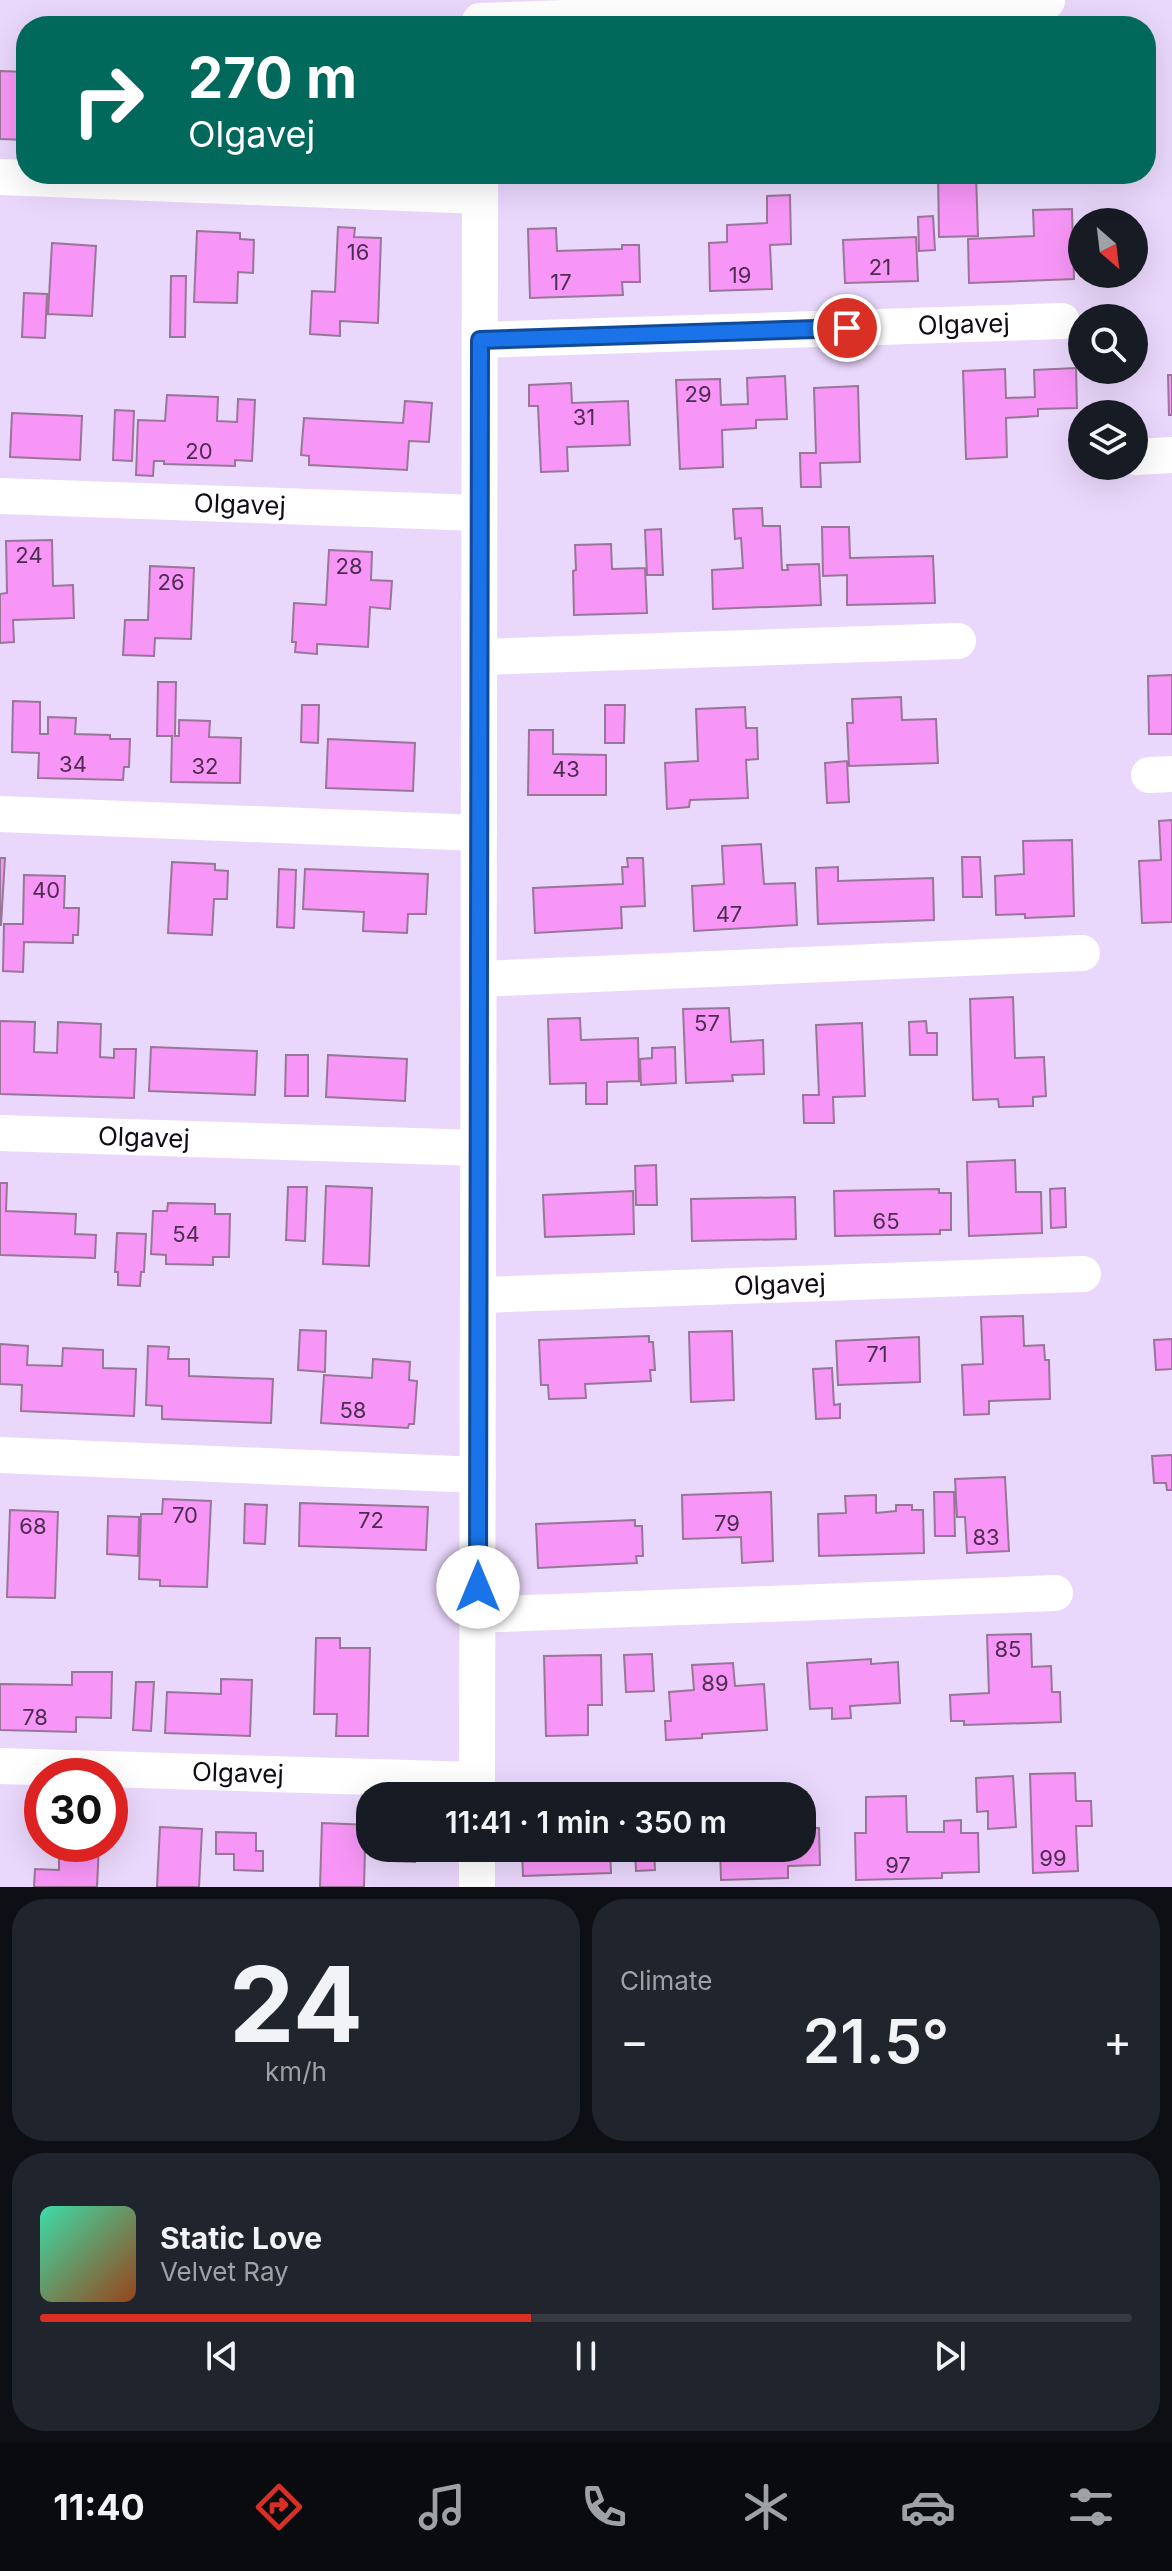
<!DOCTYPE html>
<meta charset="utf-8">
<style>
body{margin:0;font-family:Inter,sans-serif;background:#20242c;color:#f1f3f6;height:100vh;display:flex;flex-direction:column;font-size:30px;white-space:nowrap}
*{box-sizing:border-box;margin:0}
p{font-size:26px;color:#9ea1a6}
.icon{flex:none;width:44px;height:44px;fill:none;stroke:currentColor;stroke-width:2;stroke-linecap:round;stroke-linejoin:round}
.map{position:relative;height:1887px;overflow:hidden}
.details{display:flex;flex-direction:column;gap:12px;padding:12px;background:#0d0f14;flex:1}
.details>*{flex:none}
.hud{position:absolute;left:16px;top:16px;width:1140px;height:168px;border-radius:32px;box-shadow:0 8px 32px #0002;background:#00695c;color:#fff;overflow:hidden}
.needle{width:52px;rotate:152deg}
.fabs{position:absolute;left:1068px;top:208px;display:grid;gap:16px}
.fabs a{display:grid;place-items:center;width:80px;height:80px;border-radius:50%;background:#171b24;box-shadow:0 8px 32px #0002;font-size:40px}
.speed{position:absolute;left:24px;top:1758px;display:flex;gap:16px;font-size:40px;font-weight:700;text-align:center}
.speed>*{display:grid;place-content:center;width:104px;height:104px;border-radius:50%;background:#171b24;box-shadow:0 8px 32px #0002;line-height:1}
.speed .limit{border:12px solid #d22;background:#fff;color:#111}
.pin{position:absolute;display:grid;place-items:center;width:68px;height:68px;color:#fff;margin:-34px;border:4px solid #fff;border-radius:50%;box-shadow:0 2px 8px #0007}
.me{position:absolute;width:88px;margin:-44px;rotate:0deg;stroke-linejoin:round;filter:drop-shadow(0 0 6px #0008)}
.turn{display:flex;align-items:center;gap:28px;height:168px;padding:0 40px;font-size:36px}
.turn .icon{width:104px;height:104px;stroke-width:2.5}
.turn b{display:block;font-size:56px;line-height:68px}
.big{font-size:60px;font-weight:600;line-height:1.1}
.details .tile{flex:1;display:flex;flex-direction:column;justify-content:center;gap:12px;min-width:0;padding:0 28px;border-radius:32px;background:#20242c}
.details .dial{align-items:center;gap:0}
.dial b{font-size:104px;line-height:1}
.song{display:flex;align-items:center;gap:24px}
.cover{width:96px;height:96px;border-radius:12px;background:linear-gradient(135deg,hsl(160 70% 55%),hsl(20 70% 35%))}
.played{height:8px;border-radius:4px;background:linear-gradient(90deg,#d93025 45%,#363941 45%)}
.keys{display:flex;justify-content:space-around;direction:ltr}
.heat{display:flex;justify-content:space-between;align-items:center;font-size:44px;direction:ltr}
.details .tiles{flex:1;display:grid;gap:12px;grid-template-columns:1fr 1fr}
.tile:last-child{grid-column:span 2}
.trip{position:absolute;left:356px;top:1782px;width:460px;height:80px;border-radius:32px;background:#171b24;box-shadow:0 8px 32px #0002;font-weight:600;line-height:80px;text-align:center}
.tab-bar{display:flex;height:128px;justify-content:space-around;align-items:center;background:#090b0e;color:#9ea1a6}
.tab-bar .icon{width:56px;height:56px}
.tab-bar .selected{color:#d93025}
.tab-bar b{font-size:36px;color:#f1f3f6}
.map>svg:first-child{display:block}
</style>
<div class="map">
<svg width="1172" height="1887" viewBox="0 0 1172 1887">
<rect width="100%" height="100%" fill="#ead8fc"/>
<!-- building -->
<path fill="#f896f7" stroke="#987697" stroke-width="2" d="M0 71 26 72V140L0 139Z
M938 174H976L978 236 939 237Z
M790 195 791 244 770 245 772 289 710 291 709 243 727 242V225L767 223V196Z
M1072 209 1074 279 969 283 968 239 1034 236 1033 210Z
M933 216 935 250 919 251 918 217Z
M338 227 355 228 354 237 381 238 378 323 340 321V336L310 334 312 291 335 292Z
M556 228 557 251 622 249V245H639L640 282H622L623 295 530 298 528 229Z
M197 231 240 233V239L254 240 253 273 238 272 237 303 194 302Z
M916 237 918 281 845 283 843 240Z
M52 243 96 246 92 316 48 314Z
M171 276H186L185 337H170Z
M24 293 47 294 45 338 22 337Z
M1076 368 1077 408 1038 409V416L1006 418 1007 457 966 459 963 371 1005 369 1006 398 1035 397 1034 370Z
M1168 375H1172V415H1169Z
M785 376 787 419 756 420V428L722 430 723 467 680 469 676 380 720 379 721 405 748 404 747 378Z
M571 383 572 403 628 401 630 445 567 447 568 471 541 472 538 406H529V385Z
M858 386 860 462 820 463 821 487H801L800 453H816L814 388Z
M167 395 218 397 217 421 237 422 238 399 255 400 252 461 235 460V466L164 464V461H154L153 476 136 475 138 420 165 421Z
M405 401 432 403 429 442 409 441 407 470 309 465V456L301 455 304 418 403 423Z
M115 410 134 411 132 461 113 460Z
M12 413 82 416 80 460 10 457Z
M762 508 763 526H780L782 570H788L787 565 819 564 821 605 713 609 712 570 743 568 741 538 735 539 733 509Z
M822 527H849L850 558 933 556 935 603 847 605V575L823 576Z
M661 529 663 575H647L645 530Z
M52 540 53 586 73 585 74 618 13 620 14 642 0 643V594L7 593 6 541Z
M611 544 612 569 645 568 647 613 574 615 573 571 576 570 575 545Z
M329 550 372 552 371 580 392 581 390 609 370 607 368 647 317 644V654L295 652 296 642H292L294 603 326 605Z
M150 566 194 568 191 639 155 638 154 656 123 655 125 620H148Z
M1172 675V734H1149L1148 676Z
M158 682H176L175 736H179V720L210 721 209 737 241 738 240 783 171 782 172 736H157Z
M901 697 902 720 936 719 938 763 849 766 847 723H853L852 699Z
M13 701 40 702V734H48V717L76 718 75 734 110 735V739H130L129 767H124L123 780 38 778 39 753 12 752Z
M302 705H319L318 743 301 742Z
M605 705H625L624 743H605Z
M745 707 746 728H757L758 759 746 760 748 798 690 800 689 807 667 809 665 763 698 761 696 709Z
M529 730H553V754L606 755V795H528Z
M328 739 415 743 413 791 326 788Z
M847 761 849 802 827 803 825 763Z
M1172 820V922L1142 923 1139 861 1161 860 1159 821Z
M1072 840 1074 916 1025 918V914L996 915 995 876 1024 874 1023 841Z
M761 844 764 884 795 883 797 925 694 931 692 886 724 884 722 846Z
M962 857H980L982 897H963Z
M0 858H5L1 925H0Z
M627 858H643L645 906 621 907 622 928 535 933 533 888 623 884 622 867H628Z
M172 862 215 864V870L228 871 227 899H214L212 935 168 933Z
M838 867V881L933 878 934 920 818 924 816 868Z
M279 869 296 870 294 928 277 927Z
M305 869 428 874 426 914H408L407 933 363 931 364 912 303 909Z
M24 875 65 876 64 908H79L78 935H73V943L24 942 23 972 3 971 4 924H23Z
M1013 997 1015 1058 1044 1057 1046 1096 1033 1097V1106L999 1107 998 1099 973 1100 970 999Z
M729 1008 731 1042 763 1040 764 1074 732 1075 733 1081 686 1083 683 1009Z
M580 1018 581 1040 638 1038 639 1081 607 1082V1104H586V1083L550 1084 548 1019Z
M0 1021 35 1022 34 1052 57 1053 58 1022 101 1024 100 1057 114 1058V1049H136L134 1098 0 1094Z
M926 1021 927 1033H937V1055H910L909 1022Z
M862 1023 865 1096 833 1097 834 1123H804L803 1095H819L816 1025Z
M151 1047 257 1051 255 1095 149 1091Z
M675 1047 676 1083 641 1085 640 1059 652 1058V1048Z
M286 1055H308V1096H285Z
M328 1055 407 1059 405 1101 326 1097Z
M1015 1160 1016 1192H1041L1042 1233 969 1236 967 1162Z
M656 1165 657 1205H636L635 1166Z
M0 1183H7L6 1211 76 1214 75 1234 96 1235 95 1258 0 1255Z
M326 1186 372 1188 369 1266 323 1264Z
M288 1187H307L305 1241 286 1240Z
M1065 1188 1066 1227 1051 1228 1050 1189Z
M939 1189V1193H951V1230H940V1234L835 1236 834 1191Z
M633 1191 634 1234 545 1237 543 1195Z
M795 1197 796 1239 692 1241 691 1199Z
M168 1203 215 1204V1214H230L229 1257H213V1265L166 1264V1255L151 1254 153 1211H167Z
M117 1233 146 1234 144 1272H141L140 1286 118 1285V1272H115Z
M1023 1316 1024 1346 1044 1345 1045 1360H1049L1050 1399 989 1401V1414L964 1415 962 1365 983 1364 981 1317Z
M300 1330 326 1331 325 1372 298 1370Z
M732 1331 734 1400 691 1402 689 1332Z
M649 1336V1342H653L655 1370H650L651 1381 585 1384 586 1398 549 1399 548 1385H541L539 1340Z
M919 1337 920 1382 838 1385 836 1341Z
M1172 1339V1369L1156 1370 1154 1340Z
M0 1344 28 1346 27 1365 62 1366 63 1348 103 1350V1368L136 1369 134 1416 21 1411 22 1385 0 1384Z
M148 1346 169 1347 168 1359H189V1376L273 1379 271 1423 162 1419V1406L146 1405Z
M373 1359 410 1362 409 1380 417 1381 414 1424H409L408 1428 321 1423 324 1375 372 1378Z
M832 1368 834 1405 840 1404V1418L816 1419 813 1369Z
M1172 1455V1490H1167L1166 1483H1154L1152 1456Z
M1005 1477 1009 1551 967 1553 965 1517H957L955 1479Z
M771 1492 773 1561 742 1563 741 1537 683 1539 682 1495Z
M934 1492H954L955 1536H935Z
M876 1495V1513L896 1511V1505H912V1510H923L924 1553 819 1556 818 1514 846 1513 845 1496Z
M163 1499 211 1501 207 1587 160 1586V1580L139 1579 141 1514H162Z
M300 1503 428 1507 426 1550 299 1546Z
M245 1504 267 1505 265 1544 244 1543Z
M10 1510 58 1512 55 1598 7 1597Z
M108 1516 139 1517 138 1556 107 1554Z
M635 1520V1526H642L643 1556H636L637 1563 538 1568 536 1524Z
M1031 1634 1032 1667 1051 1666 1052 1692H1060L1061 1722 964 1725V1721H951L950 1695 989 1693 987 1635Z
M316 1638H340V1648H370L368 1736H336L337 1714H314Z
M652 1654 654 1691 626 1692 624 1655Z
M601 1655 602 1705H588V1735L546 1736 544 1656Z
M871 1659V1664L898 1662 900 1703 850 1706 851 1718 832 1719V1708L810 1709 807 1663Z
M733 1663 735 1686 764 1684 767 1730 702 1734V1738L666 1740 665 1721H671L669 1692 694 1690 692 1665Z
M72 1672H112L111 1718 76 1717V1732L0 1730V1684L72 1685Z
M221 1679 252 1680 250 1736 165 1733 167 1692 221 1694Z
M136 1682H154L151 1731 133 1730Z
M1075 1773 1076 1801H1091L1092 1826H1076L1078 1871 1033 1873 1030 1774Z
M1013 1776 1016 1827 988 1829V1811L977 1812 976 1778Z
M906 1796 907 1832H944V1821L961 1820V1833H978L979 1872 942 1873V1878L856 1880 855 1833H866V1797Z
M322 1823 370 1825V1848H415V1862L393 1861 394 1850 365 1848 364 1887H320Z
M160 1827 202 1829 199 1887H157Z
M802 1828H819L820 1865 788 1866V1878L721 1880 720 1848H802Z
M216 1832 256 1833V1851H263V1871L234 1870V1854H216Z
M59 1844H99L97 1887H34L35 1869 59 1870Z
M522 1848H610L611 1873 523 1876Z
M635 1848H654L655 1870 636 1871Z"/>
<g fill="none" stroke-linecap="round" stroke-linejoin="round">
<!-- street -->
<g stroke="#fff" stroke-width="36">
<path d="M480 21 1047 1"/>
<path d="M0 177 480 196"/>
<path id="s1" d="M480 340 1062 321"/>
<path d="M1136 457 1172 455"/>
<path id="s2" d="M0 496 479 513"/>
<path d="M479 657 958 641"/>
<path d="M1149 775 1172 774"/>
<path d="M0 814 479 833"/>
<path d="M479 979 1082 953"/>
<path id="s3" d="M0 1133 478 1148"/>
<path id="s4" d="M478 1295 1083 1274"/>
<path d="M0 1455 478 1475"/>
<path d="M478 1615 1055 1593"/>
<path id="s5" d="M0 1766 477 1780"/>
<path d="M477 1796 480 174"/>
<path d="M477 1887V1848"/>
</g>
</g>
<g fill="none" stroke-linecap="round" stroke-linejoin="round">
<!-- route casing -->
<g stroke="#114b97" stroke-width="20">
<path id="route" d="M478 1587 480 340 847 328"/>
</g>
<!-- route -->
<use href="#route" stroke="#1a73e8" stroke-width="14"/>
</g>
<g text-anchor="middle" stroke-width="7" stroke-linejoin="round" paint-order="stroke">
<!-- number labels -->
<g font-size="22" fill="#4b2d50">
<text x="358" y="260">16</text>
<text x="880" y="275">21</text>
<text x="740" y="283">19</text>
<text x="561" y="290">17</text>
<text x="698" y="402">29</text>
<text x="584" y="425">31</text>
<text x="199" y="459">20</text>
<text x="29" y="563">24</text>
<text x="349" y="574">28</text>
<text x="171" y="590">26</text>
<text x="73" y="772">34</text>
<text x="205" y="774">32</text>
<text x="566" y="777">43</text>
<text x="46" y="898">40</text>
<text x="729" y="922">47</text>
<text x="707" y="1031">57</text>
<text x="886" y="1229">65</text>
<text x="186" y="1242">54</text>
<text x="877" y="1362">71</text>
<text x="353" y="1418">58</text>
<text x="185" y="1523">70</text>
<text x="371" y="1528">72</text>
<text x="727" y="1531">79</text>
<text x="33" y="1534">68</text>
<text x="986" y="1545">83</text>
<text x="1008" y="1657">85</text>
<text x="715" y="1691">89</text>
<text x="35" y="1725">78</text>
<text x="1053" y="1866">99</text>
<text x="898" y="1873">97</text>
</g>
<!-- street labels -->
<g font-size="26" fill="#110a18" stroke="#fff">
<text dy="9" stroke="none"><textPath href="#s1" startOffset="484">Olgavej</textPath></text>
<text dy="9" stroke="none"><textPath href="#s2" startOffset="240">Olgavej</textPath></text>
<text dy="9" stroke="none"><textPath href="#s3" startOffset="144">Olgavej</textPath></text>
<text dy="9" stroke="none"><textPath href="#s4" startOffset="302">Olgavej</textPath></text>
<text dy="9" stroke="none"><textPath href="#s5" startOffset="238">Olgavej</textPath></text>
</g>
</g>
</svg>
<div class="fabs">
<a><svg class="needle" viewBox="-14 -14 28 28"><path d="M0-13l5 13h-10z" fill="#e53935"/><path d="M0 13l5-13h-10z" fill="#9ea1a6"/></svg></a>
<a><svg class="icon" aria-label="search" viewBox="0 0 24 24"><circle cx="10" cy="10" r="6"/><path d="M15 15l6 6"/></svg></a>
<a><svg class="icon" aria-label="layers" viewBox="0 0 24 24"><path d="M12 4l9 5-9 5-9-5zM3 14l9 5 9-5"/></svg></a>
</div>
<div class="speed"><div class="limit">30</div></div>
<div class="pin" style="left:847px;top:328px;background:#d93025"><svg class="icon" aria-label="arrive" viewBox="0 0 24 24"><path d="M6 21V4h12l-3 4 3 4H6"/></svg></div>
<svg class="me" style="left:478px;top:1587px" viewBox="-20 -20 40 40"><circle r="19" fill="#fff"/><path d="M0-13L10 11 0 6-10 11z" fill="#1a73e8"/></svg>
<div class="trip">11:41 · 1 min · 350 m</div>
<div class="hud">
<div class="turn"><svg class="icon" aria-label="right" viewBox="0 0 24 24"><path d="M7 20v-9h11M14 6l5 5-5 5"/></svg><div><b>270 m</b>Olgavej</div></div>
</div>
</div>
<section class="details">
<div class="tiles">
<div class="tile dial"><b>24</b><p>km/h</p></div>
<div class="tile"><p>Climate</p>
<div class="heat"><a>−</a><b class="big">21.5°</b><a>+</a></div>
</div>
<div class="tile">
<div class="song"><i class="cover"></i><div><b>Static Love</b><p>Velvet Ray</p></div></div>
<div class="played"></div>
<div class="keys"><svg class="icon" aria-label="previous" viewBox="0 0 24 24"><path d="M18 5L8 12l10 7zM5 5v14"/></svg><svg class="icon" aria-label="pause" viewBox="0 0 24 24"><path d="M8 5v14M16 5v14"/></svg><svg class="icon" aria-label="next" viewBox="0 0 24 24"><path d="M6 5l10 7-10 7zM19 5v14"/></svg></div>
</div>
</div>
</section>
<nav class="tab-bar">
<b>11:40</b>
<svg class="icon selected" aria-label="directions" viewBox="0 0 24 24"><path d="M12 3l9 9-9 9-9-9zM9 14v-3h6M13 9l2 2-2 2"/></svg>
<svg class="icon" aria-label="music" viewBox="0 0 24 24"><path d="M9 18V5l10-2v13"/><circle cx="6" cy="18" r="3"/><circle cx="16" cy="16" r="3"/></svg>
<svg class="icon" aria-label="phone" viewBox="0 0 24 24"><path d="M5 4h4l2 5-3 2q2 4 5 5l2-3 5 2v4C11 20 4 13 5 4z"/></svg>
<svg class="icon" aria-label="climate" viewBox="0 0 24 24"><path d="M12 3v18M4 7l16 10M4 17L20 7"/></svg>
<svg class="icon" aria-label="car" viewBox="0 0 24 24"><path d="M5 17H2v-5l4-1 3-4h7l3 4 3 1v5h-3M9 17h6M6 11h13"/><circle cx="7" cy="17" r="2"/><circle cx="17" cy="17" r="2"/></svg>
<svg class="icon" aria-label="filters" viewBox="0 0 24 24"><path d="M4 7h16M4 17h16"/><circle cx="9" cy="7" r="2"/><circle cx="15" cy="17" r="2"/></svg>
</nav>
